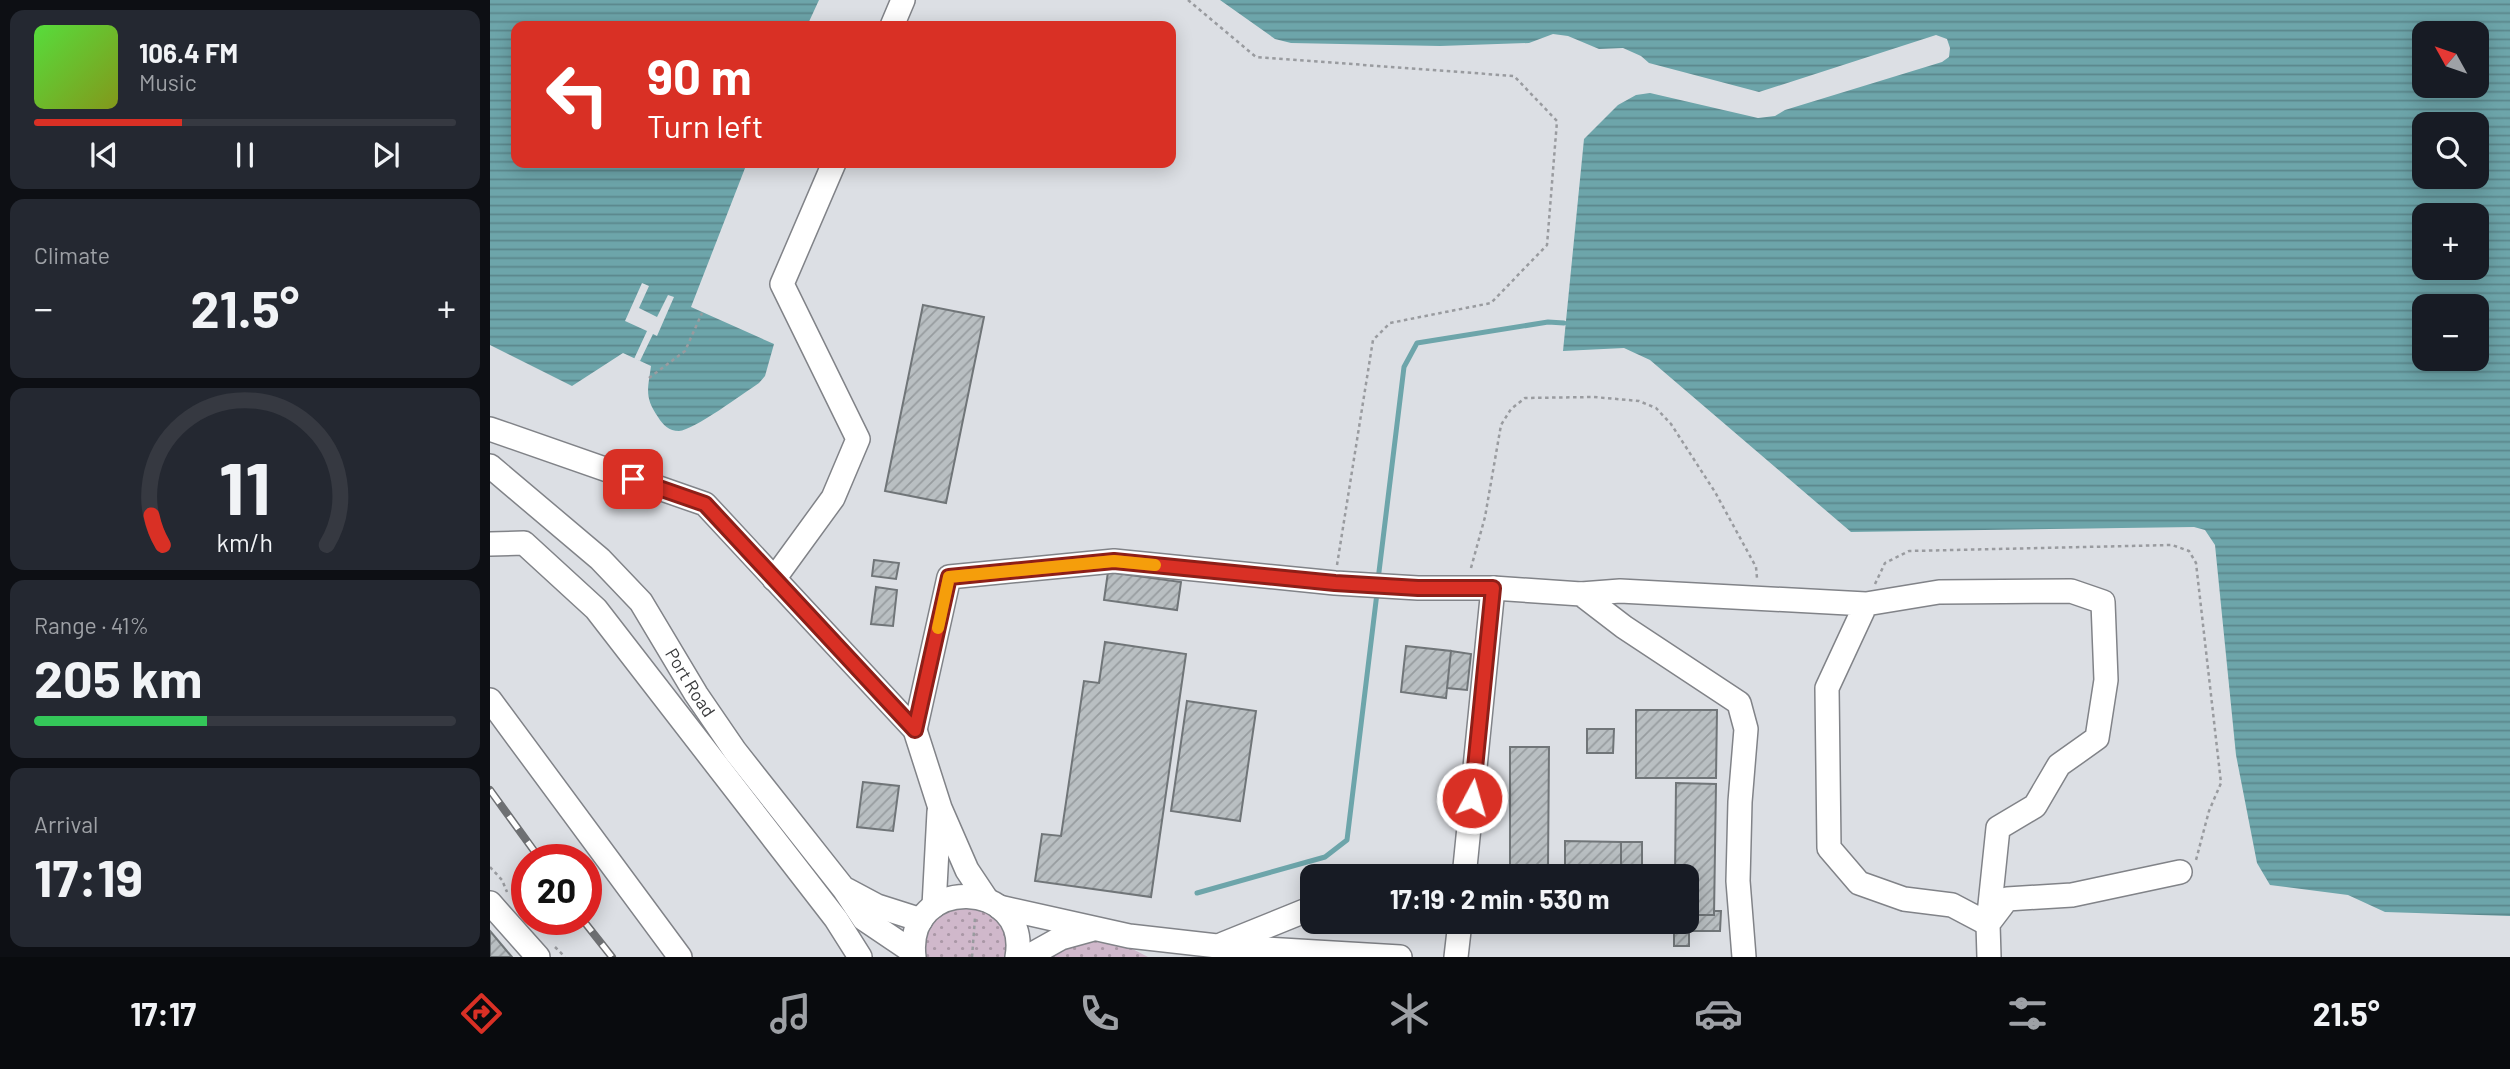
<!DOCTYPE html>
<meta charset="utf-8">
<style>
body{margin:0;font-family:Barlow,sans-serif;background:#242831;color:#f1f3f6;height:100vh;display:flex;flex-direction:column;font-size:26px;white-space:nowrap}
*{box-sizing:border-box;margin:0}
p{font-size:23px;color:#9ea1a6}
.icon{flex:none;width:38px;height:38px;fill:none;stroke:currentColor;stroke-width:2;stroke-linecap:round;stroke-linejoin:round}
.map{position:relative;flex:1;overflow:hidden}
.details{display:flex;flex-direction:column;gap:10px;padding:10px;background:#0d0f14;width:490px}
.details>*{flex:none}
.top-card{position:absolute;left:21px;top:21px;width:665px;height:147px;border-radius:14px;box-shadow:0 4px 18px #0003;background:#d93025;color:#fff;overflow:hidden}
.needle{width:46px;rotate:310deg}
.buttons{position:absolute;left:1922px;top:21px;display:grid;gap:14px}
.buttons a{display:grid;place-items:center;width:77px;height:77px;border-radius:14px;background:#171b24;box-shadow:0 4px 18px #0003;font-size:35px}
.speed{position:absolute;left:21px;top:844px;display:flex;gap:14px;font-size:35px;font-weight:700;text-align:center}
.speed>*{display:grid;place-content:center;width:91px;height:91px;border-radius:50%;background:#171b24;box-shadow:0 4px 18px #0003;line-height:1}
.speed .limit{border:10px solid #d22;background:#fff;color:#111}
.pin{position:absolute;display:grid;place-items:center;width:60px;height:60px;color:#fff;margin:-30px;border-radius:14px;box-shadow:0 4px 10px #0006}
.me{position:absolute;width:77px;margin:-38px;rotate:6deg;stroke-linejoin:round;filter:drop-shadow(0 0 5px #0008)}
.turn{display:flex;align-items:center;gap:24px;height:147px;padding:0 21px;font-size:32px}
.turn .icon{width:91px;height:91px;stroke-width:2.5}
.turn b{display:block;font-size:49px;line-height:60px}
.big{font-size:52px;font-weight:700;line-height:1.1}
.details .widget{flex:1;display:flex;flex-direction:column;justify-content:center;gap:10px;min-width:0;padding:0 24px;border-radius:14px;background:#242831}
.details .dial{align-items:center;gap:0}
.dial svg{height:182px;overflow:visible;fill:none;stroke:#363941;stroke-width:7;stroke-linecap:round;text-anchor:middle}
.dial text{fill:#f1f3f6;stroke:none}
.song{display:flex;align-items:center;gap:21px}
.cover{width:84px;height:84px;border-radius:10px;background:linear-gradient(135deg,hsl(110 70% 55%),hsl(70 70% 35%))}
.played{height:7px;border-radius:4px;background:linear-gradient(90deg,#d93025 35%,#363941 35%)}
.keys{display:flex;justify-content:space-around;direction:ltr}
.heat{display:flex;justify-content:space-between;align-items:center;font-size:38px;direction:ltr}
.charge{height:10px;border-radius:5px;background:linear-gradient(90deg,#34c759 41%,#363941 0)}
.trip{position:absolute;left:810px;top:864px;width:399px;height:70px;border-radius:14px;background:#171b24;box-shadow:0 4px 18px #0003;font-weight:700;line-height:70px;text-align:center}
.tabs{display:flex;height:112px;justify-content:space-around;align-items:center;background:#090b0e;color:#9ea1a6}
.tabs .icon{width:49px;height:49px}
.tabs .selected{color:#d93025}
.tabs b{font-size:32px;color:#f1f3f6}
main{display:flex;flex:1;min-height:0}
.map>svg:first-child{display:block}
</style>
<main>
<section class="details">
<div class="widget">
<div class="song"><i class="cover"></i><div><b>106.4 FM</b><p>Music</p></div></div>
<div class="played"></div>
<div class="keys"><svg class="icon" aria-label="previous" viewBox="0 0 24 24"><path d="M18 5L8 12l10 7zM5 5v14"/></svg><svg class="icon" aria-label="pause" viewBox="0 0 24 24"><path d="M8 5v14M16 5v14"/></svg><svg class="icon" aria-label="next" viewBox="0 0 24 24"><path d="M6 5l10 7-10 7zM19 5v14"/></svg></div>
</div>
<div class="widget"><p>Climate</p>
<div class="heat"><a>−</a><b class="big">21.5°</b><a>+</a></div>
</div>
<div class="widget dial"><svg viewBox="0 0 100 80">
<path d="M14 69A42 42 0 1 1 86 69"/>
<path d="M14 69A42 42 0 0 1 9 56" stroke="#d93025"/>
<text x="50" y="56" font-size="32" font-weight="700">11</text>
<text x="50" y="72" font-size="11">km/h</text>
</svg></div>
<div class="widget"><p>Range · 41%</p><b class="big">205 km</b><div class="charge"></div></div>
<div class="widget"><p>Arrival</p><b class="big">17:19</b></div>
</section>
<div class="map">
<svg width="2020" height="957" viewBox="0 0 2020 957">
<defs>
<pattern id="grass-dots" width="8" height="8" patternUnits="userSpaceOnUse" patternTransform="scale(1.75)"><rect width="8" height="8" fill="#d0b8cb"/><path d="M2 2h.1M6 6h.1" fill="none" stroke="#aa97a6" stroke-width="1.8" stroke-linecap="round"/></pattern>
<pattern id="water-rules" width="6" height="5" patternUnits="userSpaceOnUse" patternTransform="scale(1.75)"><rect width="6" height="5" fill="#6da5aa"/><path d="M0 2.5h6" fill="none" stroke="#5b878c"/></pattern>
<pattern id="building-hatch" width="6" height="6" patternUnits="userSpaceOnUse" patternTransform="scale(1.75)"><rect width="6" height="6" fill="#b9bfc2"/><path d="M-1 1l2-2M0 6l6-6M5 7l2-2" fill="none" stroke="#979c9f"/></pattern>
</defs>
<rect width="100%" height="100%" fill="#dcdfe4"/>
<!-- grass -->
<path fill="url(#grass-dots)" d="M469 905C511 914 513 914 519 957H434C433 924 443 920 469 905Z
M597 941 635 945 658 957H549Z"/>
<!-- water -->
<path fill="url(#water-rules)" fill-rule="evenodd" d="M0 0H329L317 26H26V163H257L201 307 284 344 275 376 269 383C254 393 204 430 189 431 179 431 173 425 168 417 154 397 158 389 161 366L133 353 82 386 0 345Z
M730 0H2020V916L1895 912 1858 895 1780 885 1767 863 1746 755 1725 545 1715 530 1704 527 1361 532 1160 360 1134 348 1073 351 1094 139 1128 105 1146 95 1160 93 1268 118 1285 116 1295 110 1452 62 1459 57 1460 48 1457 39 1446 35 1269 92 1159 63 1151 56 1133 48 1109 49 1078 36 1063 34 1039 43 950 46 801 43 785 39ZM1934 33H1986V86H1934ZM1934 124H1986V177H1934ZM1934 215H1986V268H1934ZM1934 306H1986V359H1934Z"/>
<!-- pier -->
<path fill="#dcdfe4" d="M152 283 159 286 149 308 167 317 178 295 184 297 167 336 163 334 150 361 144 359 157 331 135 321Z"/>
<g fill="none" stroke-linecap="round" stroke-linejoin="round">
<!-- stream -->
<path stroke="#6da5aa" stroke-width="5" d="M888 580 914 367 927 343 1058 322 1074 323
M707 893 835 857 857 840 887 593"/>
</g>
<!-- building -->
<path fill="url(#building-hatch)" stroke="#707578" stroke-width="2" d="M433 305 494 317 456 503 395 491Z
M384 560 409 563 406 579 382 576Z
M618 572 691 582 687 610 614 600Z
M386 587 407 590 403 626 381 624Z
M615 642 696 654 661 897 545 881 552 834 571 836 594 681 609 683Z
M916 646 961 651 956 698 911 692Z
M961 651 981 654 977 690 957 688Z
M697 701 766 711 750 821 681 811Z
M1146 710H1227L1226 778H1146Z
M1097 729H1124L1123 753H1097Z
M1020 747H1059L1058 868H1020Z
M373 782 409 786 403 831 367 827Z
M1186 783 1226 784 1224 915H1197V877H1185Z
M1075 841 1131 842V877H1075Z
M1131 842H1152V877H1131Z
M1033 868H1058V877H1033Z
M1224 911H1231L1230 931H1199V946H1184V922H1197V915H1224Z
M0 931 16 950 22 957H0Z"/>
<g fill="none" stroke-linecap="round" stroke-linejoin="round">
<!-- minor casing -->
<g stroke="#818388" stroke-width="26">
<g id="minor">
<path d="M402 26 413 0"/>
<path d="M0 429 215 504 425 730 450 808 477 870 497 900"/>
<path id="s1" d="M0 466 110 559 151 602 206 694 245 751 354 889 374 919 423 952"/>
<path d="M0 544 34 543 106 609 346 919 370 957"/>
<path d="M284 579 343 498 368 439 292 284 344 163"/>
<path d="M1091 594 1130 591 1376 604 1449 592 1581 591 1613 602 1616 680 1607 738 1569 765 1545 806 1508 828 1498 924 1462 905 1414 899 1369 883 1339 848 1337 688 1376 604"/>
<path d="M0 700 190 957"/>
<path d="M425 730 459 577 624 561 845 583 928 588H1003L1091 594 1134 627 1249 703 1256 729 1250 802 1248 881 1254 957"/>
<path d="M974 877 1003 588"/>
<path d="M357 890 387 906 431 920"/>
<path d="M0 903 48 957"/>
<path d="M444 906 449 812"/>
<path d="M509 907 639 936 727 946 910 957"/>
<path d="M733 944 822 908"/>
<path d="M424 957C414 874 541 879 527 957"/>
<path d="M537 957 571 938 600 930"/>
<path d="M966 957 970 922"/>
<path d="M1499 957 1498 924 1517 899 1582 895 1690 872"/>
</g>
</g>
<!-- path -->
<path stroke="#999b9f" stroke-width="2.5" stroke-dasharray="3.5 3.5" stroke-linecap="butt" d="M698 0 766 57 1024 76 1067 121 1057 245 1001 303 900 323 883 340 847 565
M159 378 195 351 212 313
M981 568 995 517 1011 425 1021 409 1035 398 1104 397 1149 401 1166 408 1181 424 1225 492 1266 567 1267 578
M1385 584 1395 563 1419 551 1682 545 1699 551 1706 563 1731 783 1719 811 1706 860
M0 867 12 880 17 892
M65 947 75 957
M482 957 485 918"/>
<!-- minor -->
<use href="#minor" stroke="#fff" stroke-width="23"/>
<!-- rail casing -->
<g stroke="#6e7073" stroke-width="8">
<path id="rail" d="M0 790 50 859
M92 919 122 957"/>
</g>
<!-- rail -->
<use href="#rail" stroke="#fff" stroke-width="5" stroke-dasharray="16" stroke-linecap="butt"/>
</g>
<g fill="none" stroke-linecap="round" stroke-linejoin="round">
<!-- route casing -->
<g stroke="#8d1f18" stroke-width="18">
<path id="route" d="M143 479 215 504 425 730 459 577 624 561 845 583 928 588H1003L982 798"/>
</g>
<!-- route -->
<use href="#route" stroke="#d93025" stroke-width="12"/>
<!-- slow -->
<path stroke="#f59e0b" stroke-width="12" d="M448 628 459 577 624 561 665 565"/>
</g>
<g text-anchor="middle" stroke-width="6" stroke-linejoin="round" paint-order="stroke">
<!-- street labels -->
<g font-size="18" fill="#393a3c" stroke="#fff">
<text dy="6" stroke="none"><textPath href="#s1" startOffset="298">Port Road</textPath></text>
</g>
</g>
</svg>
<div class="buttons">
<a><svg class="needle" viewBox="-14 -14 28 28"><path d="M0-13l5 13h-10z" fill="#e53935"/><path d="M0 13l5-13h-10z" fill="#9ea1a6"/></svg></a>
<a><svg class="icon" aria-label="search" viewBox="0 0 24 24"><circle cx="10" cy="10" r="6"/><path d="M15 15l6 6"/></svg></a>
<a>+</a>
<a>−</a>
</div>
<div class="speed"><div class="limit">20</div></div>
<div class="pin" style="left:143px;top:479px;background:#d93025"><svg class="icon" aria-label="arrive" viewBox="0 0 24 24"><path d="M6 21V4h12l-3 4 3 4H6"/></svg></div>
<svg class="me" style="left:982px;top:798px" viewBox="-20 -20 40 40"><circle r="17" fill="#d93025" stroke="#fff" stroke-width="3"/><path d="M0-11L8 9 0 5-8 9z" fill="#fff"/></svg>
<div class="trip">17:19 · 2 min · 530 m</div>
<div class="top-card">
<div class="turn"><svg class="icon" aria-label="left" viewBox="0 0 24 24"><path d="M17 20v-9H6M10 6l-5 5 5 5"/></svg><div><b>90 m</b>Turn left</div></div>
</div>
</div>
</main>
<nav class="tabs">
<b>17:17</b>
<svg class="icon selected" aria-label="directions" viewBox="0 0 24 24"><path d="M12 3l9 9-9 9-9-9zM9 14v-3h6M13 9l2 2-2 2"/></svg>
<svg class="icon" aria-label="music" viewBox="0 0 24 24"><path d="M9 18V5l10-2v13"/><circle cx="6" cy="18" r="3"/><circle cx="16" cy="16" r="3"/></svg>
<svg class="icon" aria-label="phone" viewBox="0 0 24 24"><path d="M5 4h4l2 5-3 2q2 4 5 5l2-3 5 2v4C11 20 4 13 5 4z"/></svg>
<svg class="icon" aria-label="climate" viewBox="0 0 24 24"><path d="M12 3v18M4 7l16 10M4 17L20 7"/></svg>
<svg class="icon" aria-label="car" viewBox="0 0 24 24"><path d="M5 17H2v-5l4-1 3-4h7l3 4 3 1v5h-3M9 17h6M6 11h13"/><circle cx="7" cy="17" r="2"/><circle cx="17" cy="17" r="2"/></svg>
<svg class="icon" aria-label="filters" viewBox="0 0 24 24"><path d="M4 7h16M4 17h16"/><circle cx="9" cy="7" r="2"/><circle cx="15" cy="17" r="2"/></svg>
<b>21.5°</b>
</nav>
